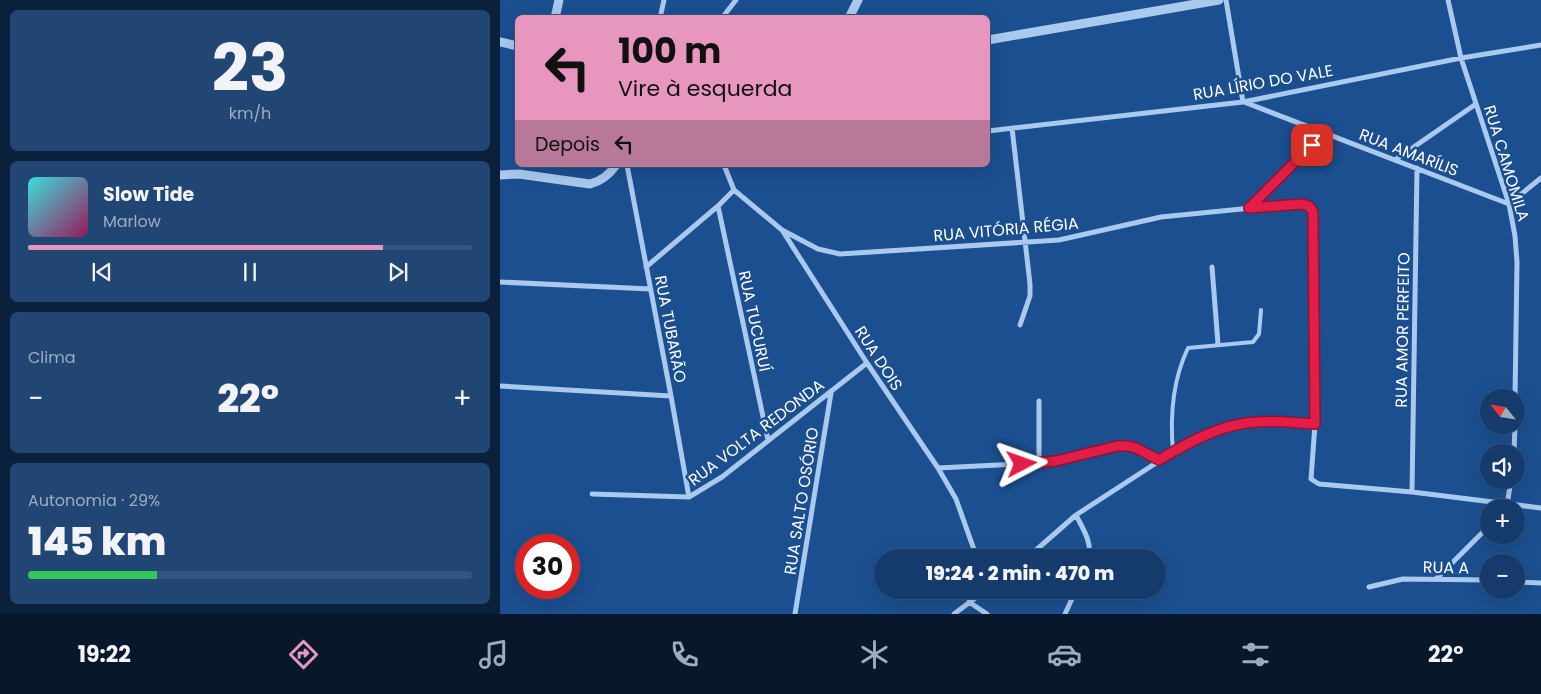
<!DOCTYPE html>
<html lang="pt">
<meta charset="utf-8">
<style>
body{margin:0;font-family:Poppins,sans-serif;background:#214673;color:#f1f3f6;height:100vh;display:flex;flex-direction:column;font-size:19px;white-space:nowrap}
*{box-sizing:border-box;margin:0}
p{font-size:16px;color:#9dadc1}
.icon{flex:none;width:28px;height:28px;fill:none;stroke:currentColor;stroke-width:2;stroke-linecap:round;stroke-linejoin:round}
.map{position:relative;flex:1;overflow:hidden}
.drawer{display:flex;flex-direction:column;gap:10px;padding:10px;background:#0b203b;width:500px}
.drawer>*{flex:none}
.guide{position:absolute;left:15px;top:15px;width:475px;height:152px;border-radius:8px;box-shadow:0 5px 20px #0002,0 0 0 1px #33557e;background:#e797bd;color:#111;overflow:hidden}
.needle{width:32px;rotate:300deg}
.controls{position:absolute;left:980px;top:389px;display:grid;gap:10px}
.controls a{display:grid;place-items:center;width:45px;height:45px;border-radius:50%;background:#143b6b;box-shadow:0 5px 20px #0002,0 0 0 1px #33557e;font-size:25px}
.speed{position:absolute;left:15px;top:534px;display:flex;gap:10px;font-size:25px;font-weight:700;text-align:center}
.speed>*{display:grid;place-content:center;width:65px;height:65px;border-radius:50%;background:#143b6b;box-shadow:0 5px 20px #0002,0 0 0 1px #33557e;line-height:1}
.speed .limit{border:8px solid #d22;background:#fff;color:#111}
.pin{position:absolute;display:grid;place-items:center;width:42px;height:42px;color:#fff;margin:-21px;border-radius:10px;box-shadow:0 2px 8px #0006}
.me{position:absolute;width:55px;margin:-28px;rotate:86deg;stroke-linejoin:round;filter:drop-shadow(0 0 4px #0008)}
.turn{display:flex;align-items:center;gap:18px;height:105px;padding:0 20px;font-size:22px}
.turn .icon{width:65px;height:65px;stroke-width:2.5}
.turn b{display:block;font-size:35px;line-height:42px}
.then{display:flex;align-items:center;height:48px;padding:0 20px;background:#0003;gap:10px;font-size:19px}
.big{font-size:38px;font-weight:800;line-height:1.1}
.drawer .widget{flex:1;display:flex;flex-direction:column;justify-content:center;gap:8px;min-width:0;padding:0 18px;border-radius:8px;background:#214673}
.drawer .dial{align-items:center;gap:0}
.dial b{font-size:65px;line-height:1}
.song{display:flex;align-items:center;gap:15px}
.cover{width:60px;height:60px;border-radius:8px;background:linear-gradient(135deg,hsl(180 70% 55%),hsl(330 70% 35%))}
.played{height:5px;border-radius:2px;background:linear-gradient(90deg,#e797bd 80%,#33557e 80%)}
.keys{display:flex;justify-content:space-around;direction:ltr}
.heat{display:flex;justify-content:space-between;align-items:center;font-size:28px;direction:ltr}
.charge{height:8px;border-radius:4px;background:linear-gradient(90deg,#34c759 29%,#33557e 0)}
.trip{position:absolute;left:374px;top:549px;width:292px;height:50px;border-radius:25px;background:#143b6b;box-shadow:0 5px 20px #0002,0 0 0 1px #33557e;font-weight:800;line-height:50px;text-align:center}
.menu{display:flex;height:80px;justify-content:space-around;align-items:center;background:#08182b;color:#9dadc1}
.menu .icon{width:35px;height:35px}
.menu .on{color:#e797bd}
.menu b{font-size:22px;color:#f1f3f6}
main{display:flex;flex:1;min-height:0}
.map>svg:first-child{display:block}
</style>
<main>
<section class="drawer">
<div class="widget dial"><b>23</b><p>km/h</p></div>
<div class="widget">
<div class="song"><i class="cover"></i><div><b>Slow Tide</b><p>Marlow</p></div></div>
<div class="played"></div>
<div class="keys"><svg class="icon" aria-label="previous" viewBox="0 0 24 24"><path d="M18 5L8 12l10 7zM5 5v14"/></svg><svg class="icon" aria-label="pause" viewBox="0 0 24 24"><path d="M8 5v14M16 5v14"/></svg><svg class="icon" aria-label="next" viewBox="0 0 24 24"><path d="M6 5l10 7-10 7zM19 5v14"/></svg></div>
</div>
<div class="widget"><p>Clima</p>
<div class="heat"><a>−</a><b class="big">22°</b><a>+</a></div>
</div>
<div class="widget"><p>Autonomia · 29%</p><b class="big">145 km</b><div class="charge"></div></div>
</section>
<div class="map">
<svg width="1041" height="614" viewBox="0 0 1041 614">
<rect width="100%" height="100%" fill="#1b4f8f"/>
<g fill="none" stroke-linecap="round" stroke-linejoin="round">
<!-- service -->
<path stroke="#a9c9ee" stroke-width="4" d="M673 452C670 418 673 379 688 348L753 342 759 334 761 310"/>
<!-- minor -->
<path stroke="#a9c9ee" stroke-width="5" d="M726 0 743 102
M948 0 961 58 1009 204 1015 236 1017 262 1015 398
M160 18 164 0
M222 18 236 0
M744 102 1009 204
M512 128 530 284V296L520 325
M488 131 743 102 961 58 1041 45
M895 160 976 104
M127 165 171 396 189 497
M224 165 234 190 282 230 367 363 438 468 456 499 477 558
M1009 204 1041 178
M218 206 268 440
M749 208 824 133
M282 230 318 249 340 254 559 240 661 217 802 203C811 207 813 211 814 221L816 350 815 424 811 479 819 484 912 492 1041 508
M146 267 218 206 234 190
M712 267 718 344
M0 282 150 289
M0 386 171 396
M1014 452 1015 425
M539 463V401
M438 468 539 463 569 458 617 446H628L659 461
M912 492 917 168
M92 494 189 497 222 477 367 363
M1007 505 1011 480
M576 515C583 529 592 542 589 558
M527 558 576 515 673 452 714 431 729 426 757 421 815 424
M937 578 989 526
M1016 582 1041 583
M869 587 903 579 989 580
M469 602 487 614
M295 614 331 393
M454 614 486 590
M565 614 576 590"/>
<!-- tertiary -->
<path stroke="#a9c9ee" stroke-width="9" d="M55 18 59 0
M349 18 358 0
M488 40 719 0
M0 42 18 46
M0 175 19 174 90 184C102 181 109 175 116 165"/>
</g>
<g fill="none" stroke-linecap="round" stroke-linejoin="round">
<!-- route casing -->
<g stroke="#92132f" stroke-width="12">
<path id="route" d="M522 464 556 461 617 446H628L636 448 659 460C689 442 721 424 756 422 776 420 795 423 815 424L813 212 809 206 802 204 749 208 812 145"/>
</g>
<!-- route -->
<use href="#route" stroke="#e11d48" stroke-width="9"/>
</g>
<g text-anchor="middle" stroke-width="5" stroke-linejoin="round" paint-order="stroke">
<!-- street labels -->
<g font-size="16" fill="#fff" stroke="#1b4f8f">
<text transform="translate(763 82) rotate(-10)" y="6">RUA LÍRIO DO VALE</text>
<text transform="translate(909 152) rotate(21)" y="6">RUA AMARÍLIS</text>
<text transform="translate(1007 163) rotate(73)" y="6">RUA CAMOMILA</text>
<text transform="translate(506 229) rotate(-5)" y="6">RUA VITÓRIA RÉGIA</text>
<text transform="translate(255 321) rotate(78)" y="6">RUA TUCURUÍ</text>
<text transform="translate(171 329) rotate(79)" y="6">RUA TUBARÃO</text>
<text transform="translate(902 330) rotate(-89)" y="6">RUA AMOR PERFEITO</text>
<text transform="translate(379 358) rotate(57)" y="6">RUA DOIS</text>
<text transform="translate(256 432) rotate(-37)" y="6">RUA VOLTA REDONDA</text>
<text transform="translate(301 501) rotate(-81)" y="6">RUA SALTO OSÓRIO</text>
<text transform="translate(946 567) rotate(1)" y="6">RUA A</text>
</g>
</g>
</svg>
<div class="controls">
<a><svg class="needle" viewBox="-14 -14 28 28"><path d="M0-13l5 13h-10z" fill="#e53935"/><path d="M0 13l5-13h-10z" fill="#9dadc1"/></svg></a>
<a><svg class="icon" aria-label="sound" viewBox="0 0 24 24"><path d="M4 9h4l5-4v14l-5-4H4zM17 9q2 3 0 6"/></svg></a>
<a>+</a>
<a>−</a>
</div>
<div class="speed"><div class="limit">30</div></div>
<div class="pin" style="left:812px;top:145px;background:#d93025"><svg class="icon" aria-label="arrive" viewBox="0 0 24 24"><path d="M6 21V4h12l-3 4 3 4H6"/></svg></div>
<svg class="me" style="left:522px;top:464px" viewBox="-20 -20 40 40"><path d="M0-17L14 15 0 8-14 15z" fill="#e11d48" stroke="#fff" stroke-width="4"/></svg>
<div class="trip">19:24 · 2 min · 470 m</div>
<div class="guide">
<div class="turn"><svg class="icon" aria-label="left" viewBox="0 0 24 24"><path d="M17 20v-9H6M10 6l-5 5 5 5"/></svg><div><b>100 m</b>Vire à esquerda</div></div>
<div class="then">Depois<svg class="icon" aria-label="left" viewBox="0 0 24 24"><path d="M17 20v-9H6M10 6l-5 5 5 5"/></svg></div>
</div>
</div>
</main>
<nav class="menu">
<b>19:22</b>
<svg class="icon on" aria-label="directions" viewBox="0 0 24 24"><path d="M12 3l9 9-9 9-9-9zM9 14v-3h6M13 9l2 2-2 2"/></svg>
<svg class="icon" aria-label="music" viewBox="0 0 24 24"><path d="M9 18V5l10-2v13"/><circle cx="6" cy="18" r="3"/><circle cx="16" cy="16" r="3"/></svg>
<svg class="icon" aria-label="phone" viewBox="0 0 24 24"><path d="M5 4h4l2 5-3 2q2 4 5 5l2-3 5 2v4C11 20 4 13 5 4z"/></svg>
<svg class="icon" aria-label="climate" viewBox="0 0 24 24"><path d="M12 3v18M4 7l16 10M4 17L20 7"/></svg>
<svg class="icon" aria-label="car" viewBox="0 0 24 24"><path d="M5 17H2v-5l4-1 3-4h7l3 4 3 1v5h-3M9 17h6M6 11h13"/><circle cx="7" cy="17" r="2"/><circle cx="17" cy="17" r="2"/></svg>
<svg class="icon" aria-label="filters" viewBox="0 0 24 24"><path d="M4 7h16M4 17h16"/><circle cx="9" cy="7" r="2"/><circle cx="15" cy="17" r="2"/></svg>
<b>22°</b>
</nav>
